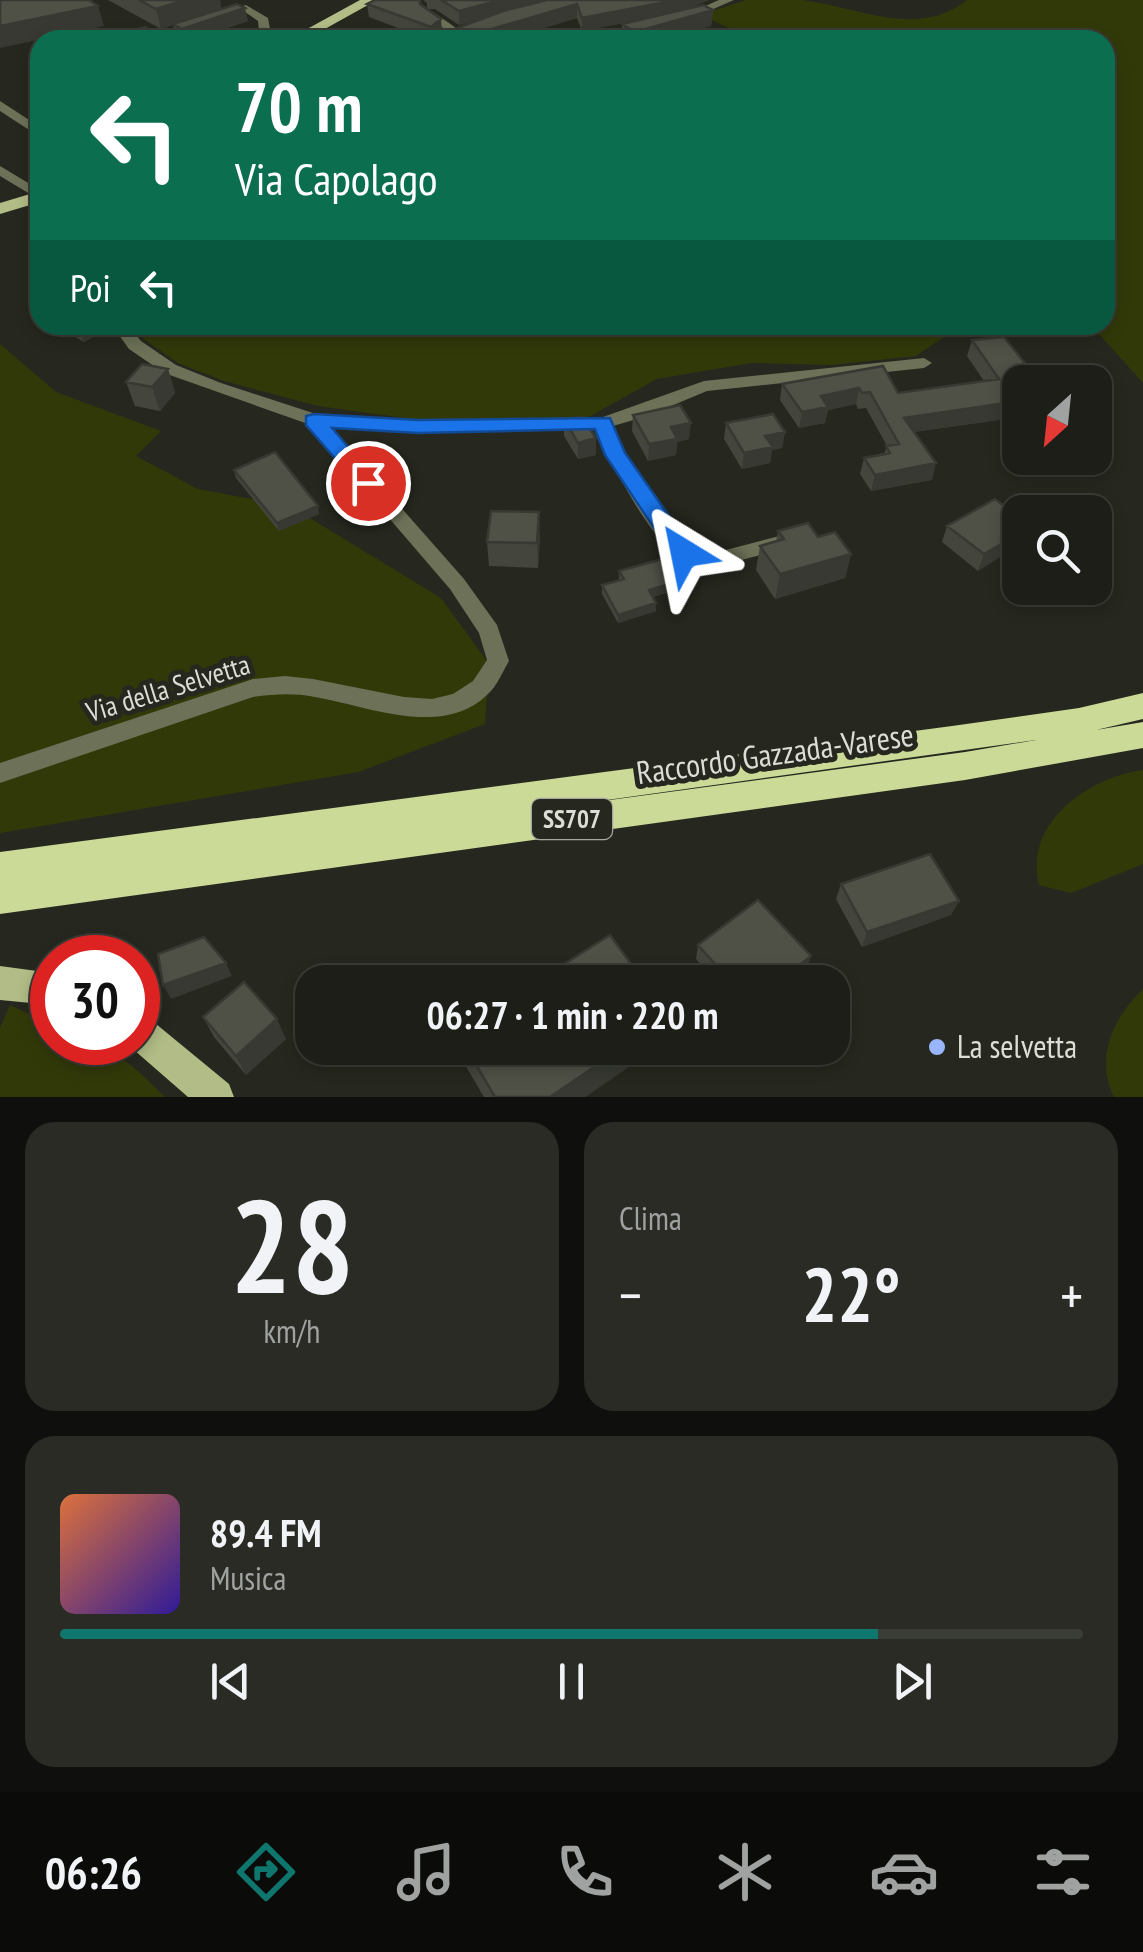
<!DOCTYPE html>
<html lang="it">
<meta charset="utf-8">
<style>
body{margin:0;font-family:"PT Sans Narrow",sans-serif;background:#292b24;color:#f1f3f6;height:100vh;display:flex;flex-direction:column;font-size:38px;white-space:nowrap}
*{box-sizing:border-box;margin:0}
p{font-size:32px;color:#a0a2a1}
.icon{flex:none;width:55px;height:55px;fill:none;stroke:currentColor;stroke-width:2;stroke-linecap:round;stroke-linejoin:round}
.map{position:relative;height:1097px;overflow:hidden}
.sheet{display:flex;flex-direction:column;gap:25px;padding:25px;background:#0f100d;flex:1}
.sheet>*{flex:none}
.hud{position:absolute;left:30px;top:30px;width:1085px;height:305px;border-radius:30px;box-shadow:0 5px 15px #0003,0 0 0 2px #3a3c36;background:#0b6e4f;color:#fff;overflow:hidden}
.needle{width:65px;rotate:207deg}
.controls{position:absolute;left:1002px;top:365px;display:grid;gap:20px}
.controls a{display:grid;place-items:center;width:110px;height:110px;border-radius:20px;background:#1c1e17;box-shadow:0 5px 15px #0003,0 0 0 2px #3a3c36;font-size:50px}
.speed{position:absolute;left:30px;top:935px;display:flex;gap:20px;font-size:50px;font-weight:700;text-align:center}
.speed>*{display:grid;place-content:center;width:130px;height:130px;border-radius:50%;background:#1c1e17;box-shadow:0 5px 15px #0003,0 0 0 2px #3a3c36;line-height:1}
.speed .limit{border:15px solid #d22;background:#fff;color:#111}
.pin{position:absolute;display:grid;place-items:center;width:85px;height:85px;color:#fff;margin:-42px;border:5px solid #fff;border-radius:50%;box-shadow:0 2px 10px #0007}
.me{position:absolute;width:110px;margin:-55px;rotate:325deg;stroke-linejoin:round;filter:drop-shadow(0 0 8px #0008)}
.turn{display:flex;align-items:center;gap:35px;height:210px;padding:0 40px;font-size:45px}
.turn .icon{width:130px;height:130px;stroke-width:2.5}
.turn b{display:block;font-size:70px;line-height:85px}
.then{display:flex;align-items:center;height:95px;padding:0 40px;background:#0003;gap:20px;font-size:38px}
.big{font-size:75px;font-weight:800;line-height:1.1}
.sheet .tile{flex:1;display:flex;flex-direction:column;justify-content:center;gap:15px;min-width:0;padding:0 35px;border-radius:30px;background:#292b24}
.sheet .dial{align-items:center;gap:0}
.dial b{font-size:130px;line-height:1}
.song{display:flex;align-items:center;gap:30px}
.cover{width:120px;height:120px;border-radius:15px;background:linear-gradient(135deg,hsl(20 70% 55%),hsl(250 70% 35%))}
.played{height:10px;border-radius:5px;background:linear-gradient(90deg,#0f766e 80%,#3a3c36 80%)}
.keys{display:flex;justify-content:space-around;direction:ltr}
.heat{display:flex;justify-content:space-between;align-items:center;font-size:55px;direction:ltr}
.sheet .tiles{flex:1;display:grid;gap:25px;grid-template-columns:1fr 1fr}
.tile:last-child{grid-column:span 2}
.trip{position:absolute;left:295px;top:965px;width:555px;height:100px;border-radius:30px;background:#1c1e17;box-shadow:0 5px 15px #0003,0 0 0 2px #3a3c36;font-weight:800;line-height:100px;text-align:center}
.tab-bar{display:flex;height:160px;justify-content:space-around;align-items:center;background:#0b0c09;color:#a0a2a1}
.tab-bar .icon{width:70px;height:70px}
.tab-bar .selected{color:#0f766e}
.tab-bar b{font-size:45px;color:#f1f3f6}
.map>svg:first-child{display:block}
</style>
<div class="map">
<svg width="1143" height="1097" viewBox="0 0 1143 1097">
<rect width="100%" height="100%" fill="#26281f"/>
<!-- green -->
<path fill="#323909" d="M746 0C764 0 783 0 801 0 857 6 916 40 967 0H1143V383L1101 336 1082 325H1105V40H713L735 31 701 15Z
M133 325H980L944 337 916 356 832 365 751 363 657 379 585 419 419 420 318 406 224 381 178 363 145 340Z
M0 344 56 392 161 431 136 456 198 489 290 506 441 598 489 664 485 724 358 772 0 833Z
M1143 770V864L1071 893 1039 885C1024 823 1087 778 1143 770Z
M1143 989V1097H1114C1094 1057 1114 1017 1143 989Z
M10 1005 52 1025V1042C113 1042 124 1057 165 1097H0V1028Z"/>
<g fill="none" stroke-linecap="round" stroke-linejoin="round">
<!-- minor -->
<path fill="#6c7157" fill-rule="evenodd" d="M719 0H734L688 20 678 18Z
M246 5 268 18 272 40H260L258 21 245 12 157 40H139Z
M425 12H433L462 32 452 34 425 16Z
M646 24 652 27 650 29 597 40H573Z
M406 37 414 38 416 40H400Z
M0 101 40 127V137L0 111Z
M0 166 40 190V200L0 176Z
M112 325H128L141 341 176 365 221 383 316 414 418 421 603 417 704 381 924 358 932 363 924 368 707 391 647 416 613 426C634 474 662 523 703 556L787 534 797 541 794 546 700 571C657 557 614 469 597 429L418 433 330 427 464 579 497 625 509 661C503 671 497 686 488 694 443 739 368 706 315 697 294 693 274 694 253 697L0 783V763L253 679 285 676 313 679 404 697 432 699 453 694 473 681 487 660 479 633 450 589 308 424 164 373 129 349Z"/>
<!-- major -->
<path fill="#b1bc86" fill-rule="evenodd" d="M360 0H377L305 40H287Z
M40 191V202L0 214V203Z
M0 966 52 973V1005L0 1000Z
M138 1014 150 1019 229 1084 234 1097H188L126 1043 138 1042Z"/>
<!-- highway -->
<path fill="#ccda98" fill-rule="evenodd" d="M1143 693V719L1096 730 1143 722V748L965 780 0 914V852L952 726 1079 708ZM1036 740 965 752 528 811Z"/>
</g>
<!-- wall -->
<path fill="#44463d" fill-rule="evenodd" d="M108 0H220L221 9 248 21 192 40H181L177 38 173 25 161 29Z
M373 0H421V5L427 9V3L423 0H709L686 9 713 10 711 26 661 40H622V24L640 20 582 31 577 18 503 40H440L439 34 430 40 369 17 367 4ZM427 9H435L459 25 483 18 452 30H442Z
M57 325H97L100 333 84 342 58 327Z
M1004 337 1020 417 914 432 932 480 871 491 860 474 864 458 884 454 887 446 866 408 858 409 856 404 828 410 825 423 799 428 780 400 782 384 883 366 898 393 984 381 967 356 972 340Z
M168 369 175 393 160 411 135 406 126 382Z
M633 415 689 439 677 442 676 455 648 461 632 431Z
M564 419 596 455 578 459 564 436Z
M726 423 785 432 782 448 772 450 770 463 742 469 724 439Z
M234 470 319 514 279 531 236 478Z
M1020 518 978 571 942 542 947 526Z
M778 531 818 537 851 554 845 578 775 599 756 570 760 546 776 542Z
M540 536 538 568 489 566 487 542Z
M619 571 677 582 676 590 653 597 656 611 618 623 602 594V585L619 580Z
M841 884 959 901 951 915 862 947 836 899Z
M698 945 807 970 792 982H716L696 959Z
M203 1017 286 1039 246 1075 214 1037Z
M459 1048H656L585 1097H484L461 1058Z"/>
<!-- shaded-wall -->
<path fill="#373932" d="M185 0H220L221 9 161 29 156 9Z
M501 0H551L459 25V11Z
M676 0H709L675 13 582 31V18Z
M577 4V18L503 40H479L478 33Z
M98 6 104 26 0 48V26Z
M245 8 248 21 192 40H184L182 29Z
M713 10 711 26 661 40H635V32Z
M441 19 442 31 439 30V34L432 40 431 27Z
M471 29 472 40H457V37Z
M80 325H97L100 333 84 342 78 326Z
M168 369 175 393 160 411 152 387Z
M859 388 856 404 828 410 825 423 799 428 802 412 821 396Z
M1020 401V417L899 434 904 418Z
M691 423 689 439 677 442 676 455 648 461 649 444 671 427Z
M785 432 782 448 772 450 770 463 742 469 744 453 765 436Z
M596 438V455L578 459V443Z
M936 463 932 480 871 491 875 475Z
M318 506 319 514 279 531 277 523Z
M539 512 540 536 538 568 537 543Z
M1020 533V545L978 571 984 554Z
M851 554 845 578 775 599 780 574Z
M677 582 676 590 648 598 649 590Z
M656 603V611L618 623V615Z
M959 901 951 915 862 947 867 932Z
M811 956 807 970 792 982H779Z
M226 963 232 976 171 999 163 985Z
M277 1019 286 1039 246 1075 236 1056Z
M622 1048H656L585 1097H550Z"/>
<!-- building -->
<path fill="#4f5147" stroke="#373932" stroke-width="2.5" d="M0 0H89L98 6 0 26Z
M139 0H185L156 9Z
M375 0H420V4L441 19 431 27 367 4Z
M441 0H501L459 11Z
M547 0H676L582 18 577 4 478 33 471 29 457 37 439 30H452L503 11Z
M237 4 245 8 182 29 173 24Z
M703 5 713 10 635 32 622 24Z
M145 27 166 40H101Z
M298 30 326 40H280Z
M1004 337 1040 382H1020V401L904 418 936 463 875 475 864 458 890 453 886 446 899 444 870 392 862 393 859 388 821 396 828 407 802 412 782 384 883 366 898 393 999 379 972 340Z
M142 364 168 369 152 387 126 382Z
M680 405 691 423 671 427 677 439 649 444 633 415Z
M773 414 785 432 765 436 773 447 744 453 726 423Z
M582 417 596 438 578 443 564 419Z
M275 452 318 506 277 523 234 470Z
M995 499 1020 518V533L984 554 947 526Z
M491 511 539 512 537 543 487 542Z
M808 523 818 537 835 532 851 554 780 574 760 546 784 539 778 531Z
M663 559 677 582 649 590 656 603 618 615 602 585 624 579 619 571Z
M930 854 959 901 867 932 841 884Z
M758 900 811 956 779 982H731L698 945Z
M610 935 644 982H536Z
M204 937 226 963 163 985 158 954Z
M244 982 277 1019 236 1056 203 1017Z
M466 1048H622L550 1097H495Z"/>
<!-- route -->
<path fill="#1a73e8" stroke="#114b97" stroke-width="2.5" d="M314 414 418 420 610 418 625 453 695 553 684 561 675 559 605 455 595 429 418 433 332 428 379 483 368 490 361 488 306 425V416Z"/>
<!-- markers -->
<circle fill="#99b5fd" stroke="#26281f" stroke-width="4" cx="937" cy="1047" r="10"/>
<g text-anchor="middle" stroke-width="10" stroke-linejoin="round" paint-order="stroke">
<!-- shield labels -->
<rect fill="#26281f" stroke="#a5a7a0" stroke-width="2.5" x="532" y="799" width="80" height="40" rx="8"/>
<g font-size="25" font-weight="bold" fill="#dbddd7">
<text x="572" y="828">SS707</text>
</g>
<!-- street labels -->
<g font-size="28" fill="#dbddd7" stroke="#26281f">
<text transform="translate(168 688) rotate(-17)" y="10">Via della Selvetta</text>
</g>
<!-- near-street labels -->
<g font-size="32" fill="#dbddd7" stroke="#26281f">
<text transform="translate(775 754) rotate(-8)" y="11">Raccordo Gazzada-Varese</text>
</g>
<!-- near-poi labels -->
<g font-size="32" fill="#dbddd7" stroke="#26281f" text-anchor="start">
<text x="957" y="1058">La selvetta</text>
</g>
</g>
</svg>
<div class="controls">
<a><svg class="needle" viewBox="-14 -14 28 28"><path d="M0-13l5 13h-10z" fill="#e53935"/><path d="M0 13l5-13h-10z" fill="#a0a2a1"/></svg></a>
<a><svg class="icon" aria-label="search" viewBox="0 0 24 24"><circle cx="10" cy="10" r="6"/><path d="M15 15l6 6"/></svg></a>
</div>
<div class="speed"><div class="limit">30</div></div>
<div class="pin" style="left:368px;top:483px;background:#d93025"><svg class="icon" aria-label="arrive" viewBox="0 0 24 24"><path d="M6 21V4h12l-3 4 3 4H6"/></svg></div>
<svg class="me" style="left:684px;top:553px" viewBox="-20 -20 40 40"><path d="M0-17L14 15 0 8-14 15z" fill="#1a73e8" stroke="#fff" stroke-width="4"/></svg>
<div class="trip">06:27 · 1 min · 220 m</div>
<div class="hud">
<div class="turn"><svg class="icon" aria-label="left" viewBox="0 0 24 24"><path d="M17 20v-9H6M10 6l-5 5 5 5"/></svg><div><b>70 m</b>Via Capolago</div></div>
<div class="then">Poi<svg class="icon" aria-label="left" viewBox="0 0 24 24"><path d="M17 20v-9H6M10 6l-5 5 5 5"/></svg></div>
</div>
</div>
<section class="sheet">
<div class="tiles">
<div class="tile dial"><b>28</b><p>km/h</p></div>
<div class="tile"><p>Clima</p>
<div class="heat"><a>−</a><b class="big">22°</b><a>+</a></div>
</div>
<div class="tile">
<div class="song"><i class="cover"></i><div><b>89.4 FM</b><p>Musica</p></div></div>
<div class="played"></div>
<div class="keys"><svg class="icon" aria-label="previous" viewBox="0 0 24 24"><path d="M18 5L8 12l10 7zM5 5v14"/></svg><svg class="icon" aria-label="pause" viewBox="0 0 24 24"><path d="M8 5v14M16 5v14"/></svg><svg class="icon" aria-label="next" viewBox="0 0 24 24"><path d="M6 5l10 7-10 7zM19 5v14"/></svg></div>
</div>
</div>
</section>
<nav class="tab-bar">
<b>06:26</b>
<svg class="icon selected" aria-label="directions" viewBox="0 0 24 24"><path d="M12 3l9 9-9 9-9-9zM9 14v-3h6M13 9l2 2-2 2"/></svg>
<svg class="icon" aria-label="music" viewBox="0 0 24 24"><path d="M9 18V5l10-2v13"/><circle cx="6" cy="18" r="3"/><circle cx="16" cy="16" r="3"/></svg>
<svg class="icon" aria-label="phone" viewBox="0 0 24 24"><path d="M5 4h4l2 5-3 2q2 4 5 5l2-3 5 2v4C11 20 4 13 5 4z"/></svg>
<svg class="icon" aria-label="climate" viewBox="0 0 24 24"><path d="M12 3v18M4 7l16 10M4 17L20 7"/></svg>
<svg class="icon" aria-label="car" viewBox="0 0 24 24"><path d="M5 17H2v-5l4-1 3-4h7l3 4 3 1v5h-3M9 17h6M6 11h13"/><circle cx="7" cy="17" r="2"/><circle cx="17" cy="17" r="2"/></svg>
<svg class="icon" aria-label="filters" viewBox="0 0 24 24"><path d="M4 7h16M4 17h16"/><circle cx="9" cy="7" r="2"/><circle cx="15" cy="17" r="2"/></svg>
</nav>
